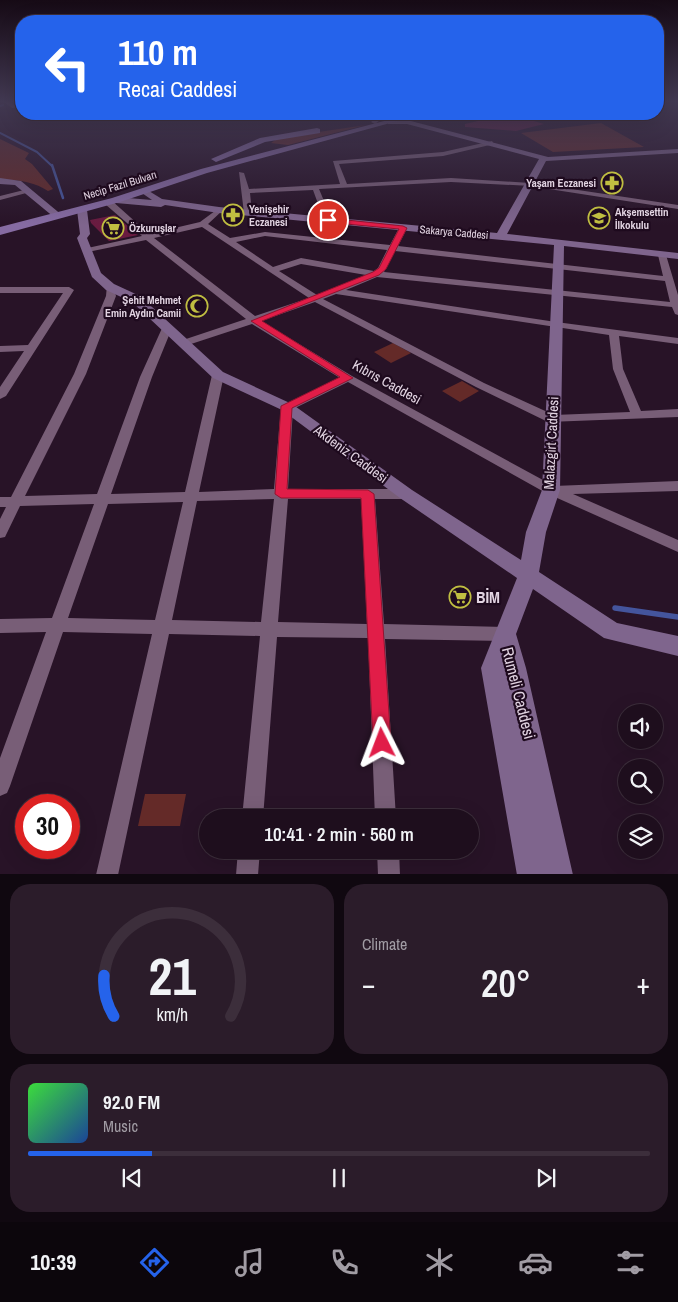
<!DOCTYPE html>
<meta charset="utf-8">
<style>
body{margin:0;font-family:"Archivo Narrow",sans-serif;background:#2b1c2a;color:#f1f3f6;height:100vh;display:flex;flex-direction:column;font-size:19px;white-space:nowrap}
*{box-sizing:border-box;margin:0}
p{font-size:16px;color:#a19ca4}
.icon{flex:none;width:28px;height:28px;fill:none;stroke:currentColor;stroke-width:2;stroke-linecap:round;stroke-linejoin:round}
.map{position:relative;height:874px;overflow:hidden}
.side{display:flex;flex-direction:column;gap:10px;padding:10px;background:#100810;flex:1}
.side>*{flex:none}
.top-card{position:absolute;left:15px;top:15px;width:649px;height:105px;border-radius:20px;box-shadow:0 5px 20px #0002,0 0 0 1px #3c2e3b;background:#2563eb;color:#fff;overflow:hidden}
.controls{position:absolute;left:618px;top:704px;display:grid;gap:10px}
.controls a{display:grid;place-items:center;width:45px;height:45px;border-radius:50%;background:#1e0e1d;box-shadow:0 5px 20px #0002,0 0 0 1px #3c2e3b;font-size:25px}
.speed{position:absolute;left:15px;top:794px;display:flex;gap:10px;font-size:25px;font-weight:700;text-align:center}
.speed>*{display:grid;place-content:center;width:65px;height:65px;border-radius:50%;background:#1e0e1d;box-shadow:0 5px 20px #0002,0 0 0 1px #3c2e3b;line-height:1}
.speed .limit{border:8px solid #d22;background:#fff;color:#111}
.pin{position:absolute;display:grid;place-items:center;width:42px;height:42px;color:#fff;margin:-21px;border:2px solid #fff;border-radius:50%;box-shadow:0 1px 5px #0007}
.me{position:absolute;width:55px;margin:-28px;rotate:357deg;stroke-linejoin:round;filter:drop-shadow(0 0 4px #0008)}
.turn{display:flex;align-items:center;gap:18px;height:105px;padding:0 20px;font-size:22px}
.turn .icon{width:65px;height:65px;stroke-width:2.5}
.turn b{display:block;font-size:35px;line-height:42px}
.big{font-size:38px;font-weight:600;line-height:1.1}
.side .card{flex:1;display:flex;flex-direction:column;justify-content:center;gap:8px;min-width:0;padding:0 18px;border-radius:20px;background:#2b1c2a}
.side .dial{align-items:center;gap:0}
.dial svg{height:130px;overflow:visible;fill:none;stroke:#3c2e3b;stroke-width:7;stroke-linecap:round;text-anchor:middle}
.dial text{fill:#f1f3f6;stroke:none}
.song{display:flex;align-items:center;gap:15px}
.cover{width:60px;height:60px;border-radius:8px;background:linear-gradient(135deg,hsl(120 70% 55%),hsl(220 70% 35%))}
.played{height:5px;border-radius:2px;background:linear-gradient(90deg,#2563eb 20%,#3c2e3b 20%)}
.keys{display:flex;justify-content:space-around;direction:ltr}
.heat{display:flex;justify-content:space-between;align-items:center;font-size:28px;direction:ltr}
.side .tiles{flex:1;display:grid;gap:10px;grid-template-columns:1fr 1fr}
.card:last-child{grid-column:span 2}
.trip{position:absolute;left:199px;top:809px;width:280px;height:50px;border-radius:25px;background:#1e0e1d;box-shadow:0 5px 20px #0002,0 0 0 1px #3c2e3b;font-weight:600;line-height:50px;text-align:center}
.dock{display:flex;height:80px;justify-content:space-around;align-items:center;background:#0c060c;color:#a19ca4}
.dock .icon{width:35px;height:35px}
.dock .active{color:#2563eb}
.dock b{font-size:22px;color:#f1f3f6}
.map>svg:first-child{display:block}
</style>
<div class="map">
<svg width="678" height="875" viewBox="0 0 678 875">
<rect width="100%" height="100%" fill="#281327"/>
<!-- green -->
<path fill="#642a28" d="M601 123 644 147 553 152 521 133Z
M366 125 288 145 271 143 278 138Z
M0 139 29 153 25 159 32 164 53 189 48 191C34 182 17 179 0 180Z
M393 343 411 353 391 363 374 352Z
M462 381 479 391 460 402 442 391Z
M145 794H186L180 826H138Z"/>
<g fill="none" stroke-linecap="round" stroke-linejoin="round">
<!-- stream-far2 -->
<path stroke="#44559d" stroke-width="2" d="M0 106 3 105
M0 133 37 152 52 166"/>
<!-- stream-far1 -->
<path stroke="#44559d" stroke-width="2.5" d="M52 165 63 198"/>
<!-- stream -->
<path stroke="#44559d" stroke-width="5.5" d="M615 608 678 617"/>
</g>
<!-- building -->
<path fill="#6a1b40" d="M504 115 520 117 544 124 516 131 465 127V124Z
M115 215 138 235 109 241 91 223 90 220Z"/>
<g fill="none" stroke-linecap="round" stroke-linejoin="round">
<!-- street -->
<path fill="#785e77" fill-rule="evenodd" d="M4 102H10L17 107 12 108Z
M492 141 494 144 443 156 339 164 347 184 451 178 530 183 532 184V186L451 182 319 189 332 220 328 222 324 220 313 190 250 193 252 213 248 215 244 213 239 172 244 173 249 189 340 184 333 161 443 152Z
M538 184 678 205V209L536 187 535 186Z
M28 189 30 190V192L0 200V196Z
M105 200H111L149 234 200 222 219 208 223 210 208 224 230 238 265 232 390 245 399 228 403 226 407 228 398 246 663 276 658 255 662 252 666 255 678 295V315L675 314 672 307 377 277 346 290 556 322 678 338V344L619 336 623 369 641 411 678 409V417L548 422 476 387 315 302 261 321 352 376 554 486 678 481V491L573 494 678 540V552L546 493 348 382 293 409 288 489H406L411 491 413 494 411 497 406 499H375L384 624 505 627 511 629 513 634 511 639 505 641 385 639 396 818H375L368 638 277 637 263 818H242L260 636 169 634 118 875H96L152 634 63 632 10 786 7 793 0 796V758L46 632 0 633V619L52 618 94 504 20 506 5 537 0 538V519L6 507H0V497H11L74 374 106 296 107 285H113L116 296 86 374 25 496 97 494 140 377 163 326 167 325 172 328 152 377 111 494 185 492 212 375 218 372 224 375 199 492 274 489 281 407 340 378 252 324 188 345H180L179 343 180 341 246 319 146 240 83 253V249L142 236 105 204ZM202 227 309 298 255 316 154 238ZM265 236 387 250 378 268 374 271 301 258 273 267 236 242ZM395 251 665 281 670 302 384 272ZM301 264 366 275 317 295 279 271ZM336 294 609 335 613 369 630 412 554 415 484 383 323 299ZM274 499 261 622 172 620 197 501ZM288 499H361L367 624 278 622ZM183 502 155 620 68 618 108 504Z
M0 287H69L74 290 6 396 0 399V387L24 351 0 352V346L28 345 63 293H0Z
M238 850H260L258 875H236Z
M377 850H399L400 875H378Z"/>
<!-- secondary -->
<path fill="#7f658d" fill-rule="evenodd" d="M369 114H378L384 117 375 124 371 122 376 118Z
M388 120H407L548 157 678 149V153L546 161 507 234 678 253V259L564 246 560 490 546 532 539 572 617 623 678 636V656L612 640 604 638 533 589 516 634 526 668 573 875H517L481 668 517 578 400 498 282 410 213 378 132 302 106 290 92 277 77 238 80 234 77 210 82 207 87 210 90 234 87 238 101 273 114 284 140 296 223 372 292 404 412 490 521 560 526 532 542 490 554 245 219 213 165 205 161 207 116 203 111 200 116 197 152 200 139 191 144 188 162 199 219 207 497 233 539 159 407 124H388Z
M0 178 21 181 63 216 61 218H55L15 185 0 184Z"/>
<!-- primary -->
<path fill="#866ba2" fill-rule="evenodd" d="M411 114H423L207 173 120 202 0 235V227L112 198 201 169Z
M317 128 320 129V133L265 142 216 162 211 159 260 138Z"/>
</g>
<!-- sky -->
<linearGradient id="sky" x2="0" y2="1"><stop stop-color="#160a15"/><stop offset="0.45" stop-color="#423952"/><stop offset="1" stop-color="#423952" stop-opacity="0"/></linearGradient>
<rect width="678" height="225" fill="url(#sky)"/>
<!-- route -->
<path fill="#e11d48" stroke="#92132f" d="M328 218 403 226 407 228 386 269 379 275 262 321 353 378 292 408 287 489 368 490 374 494 391 743 388 749 382 752 376 749 373 743 361 498H281L275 494 281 406 340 377 251 321 373 272 379 268 399 229 325 222 324 220Z"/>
<!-- icons -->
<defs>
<g id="pharmacy-ring" transform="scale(1.125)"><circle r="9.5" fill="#1e0a1e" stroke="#c0be41" stroke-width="1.5"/><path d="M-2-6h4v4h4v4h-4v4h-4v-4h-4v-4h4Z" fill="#c0be41"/></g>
<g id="school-ring" transform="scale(1.125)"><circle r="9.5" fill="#1e0a1e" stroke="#c0be41" stroke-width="1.5"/><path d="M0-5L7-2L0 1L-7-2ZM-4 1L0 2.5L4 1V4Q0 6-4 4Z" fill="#c0be41"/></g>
<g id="supermarket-ring" transform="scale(1.125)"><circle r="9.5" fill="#1e0a1e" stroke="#c0be41" stroke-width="1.5"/><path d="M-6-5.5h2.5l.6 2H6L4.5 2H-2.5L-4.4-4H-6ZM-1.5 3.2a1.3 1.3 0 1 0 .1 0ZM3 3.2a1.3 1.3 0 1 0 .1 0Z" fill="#c0be41"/></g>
<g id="mosque-ring" transform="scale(1.125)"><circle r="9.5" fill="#1e0a1e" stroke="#c0be41" stroke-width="1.5"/><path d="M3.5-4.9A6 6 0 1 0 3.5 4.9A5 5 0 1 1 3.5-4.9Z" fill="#c0be41"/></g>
</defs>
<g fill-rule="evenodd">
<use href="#pharmacy-ring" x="612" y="183"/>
<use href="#pharmacy-ring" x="233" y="215"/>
<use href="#school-ring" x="599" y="218"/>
<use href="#supermarket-ring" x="113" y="228"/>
<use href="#mosque-ring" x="197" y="306"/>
<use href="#supermarket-ring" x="460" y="597"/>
</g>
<g text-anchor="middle" stroke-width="4.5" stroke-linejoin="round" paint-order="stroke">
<!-- far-poi labels -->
<g font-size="11" font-weight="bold" fill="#e2d4e2" stroke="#1e0a1e" text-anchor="start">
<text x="596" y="187" text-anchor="end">Yaşam Eczanesi</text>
<text x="249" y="213">Yenişehir<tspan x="249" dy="13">Eczanesi</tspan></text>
<text x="615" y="216">Akşemsettin<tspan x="615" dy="13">İlkokulu</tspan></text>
<text x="129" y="232">Özkuruşlar</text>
<text x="181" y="304" text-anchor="end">Şehit Mehmet<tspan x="181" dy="13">Emin Aydın Camii</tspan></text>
</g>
<!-- far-street labels -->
<g font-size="11" fill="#e2d4e2" stroke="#1e0a1e">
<text transform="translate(120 185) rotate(-17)" y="4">Necip Fazıl Bulvarı</text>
<text transform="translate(454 232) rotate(5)" y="4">Sakarya Caddesi</text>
</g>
<!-- street labels -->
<g font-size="14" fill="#e2d4e2" stroke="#1e0a1e">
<text transform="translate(387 382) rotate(29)" y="5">Kıbrıs Caddesi</text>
<text transform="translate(551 443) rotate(-87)" y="5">Malazgirt Caddesi</text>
<text transform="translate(351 454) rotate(36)" y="5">Akdeniz Caddesi</text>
</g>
<!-- near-poi labels -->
<g font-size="16" font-weight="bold" fill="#e2d4e2" stroke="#1e0a1e" text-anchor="start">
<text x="476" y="603">BİM</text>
</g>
<!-- near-street labels -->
<g font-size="16" fill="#e2d4e2" stroke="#1e0a1e">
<text transform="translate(519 693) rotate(76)" y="6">Rumeli Caddesi</text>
</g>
</g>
</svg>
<div class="controls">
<a><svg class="icon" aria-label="sound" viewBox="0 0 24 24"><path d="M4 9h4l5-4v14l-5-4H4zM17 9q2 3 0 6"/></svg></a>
<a><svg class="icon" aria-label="search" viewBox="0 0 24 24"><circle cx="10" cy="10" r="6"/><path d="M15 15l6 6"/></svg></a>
<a><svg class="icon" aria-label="layers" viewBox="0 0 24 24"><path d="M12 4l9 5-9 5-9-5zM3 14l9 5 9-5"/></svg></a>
</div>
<div class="speed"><div class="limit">30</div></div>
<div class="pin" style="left:328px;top:220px;background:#d93025"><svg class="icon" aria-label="arrive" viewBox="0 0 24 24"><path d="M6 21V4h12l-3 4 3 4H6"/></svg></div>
<svg class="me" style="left:382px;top:743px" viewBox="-20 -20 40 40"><path d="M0-17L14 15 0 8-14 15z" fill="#e11d48" stroke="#fff" stroke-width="4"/></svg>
<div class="trip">10:41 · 2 min · 560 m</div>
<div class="top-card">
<div class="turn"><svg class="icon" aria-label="left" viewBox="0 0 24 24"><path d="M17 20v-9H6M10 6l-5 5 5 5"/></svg><div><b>110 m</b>Recai Caddesi</div></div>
</div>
</div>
<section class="side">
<div class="tiles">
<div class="card dial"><svg viewBox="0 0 100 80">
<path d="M14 69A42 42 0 1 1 86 69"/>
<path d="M14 69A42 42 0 0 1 8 44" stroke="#2563eb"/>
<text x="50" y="56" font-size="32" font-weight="700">21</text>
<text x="50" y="72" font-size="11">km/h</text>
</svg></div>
<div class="card"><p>Climate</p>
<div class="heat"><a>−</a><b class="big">20°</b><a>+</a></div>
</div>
<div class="card">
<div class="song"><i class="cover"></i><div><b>92.0 FM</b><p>Music</p></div></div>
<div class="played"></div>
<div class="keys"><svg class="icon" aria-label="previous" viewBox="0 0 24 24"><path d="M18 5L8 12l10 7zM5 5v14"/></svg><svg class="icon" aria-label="pause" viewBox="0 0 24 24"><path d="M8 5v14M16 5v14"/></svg><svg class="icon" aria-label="next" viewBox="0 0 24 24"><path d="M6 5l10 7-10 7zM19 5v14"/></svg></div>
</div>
</div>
</section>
<nav class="dock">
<b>10:39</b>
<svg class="icon active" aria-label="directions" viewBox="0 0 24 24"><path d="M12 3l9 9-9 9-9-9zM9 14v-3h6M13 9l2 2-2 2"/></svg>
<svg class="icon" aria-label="music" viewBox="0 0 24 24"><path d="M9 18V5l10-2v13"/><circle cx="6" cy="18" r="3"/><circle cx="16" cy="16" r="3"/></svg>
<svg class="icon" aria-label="phone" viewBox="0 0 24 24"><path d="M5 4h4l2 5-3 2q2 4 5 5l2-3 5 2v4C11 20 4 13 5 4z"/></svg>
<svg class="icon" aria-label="climate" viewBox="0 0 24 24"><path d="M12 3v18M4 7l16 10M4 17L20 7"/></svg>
<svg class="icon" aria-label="car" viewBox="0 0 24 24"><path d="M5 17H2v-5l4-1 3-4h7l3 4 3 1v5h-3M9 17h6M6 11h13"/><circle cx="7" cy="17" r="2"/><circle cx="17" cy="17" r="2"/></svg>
<svg class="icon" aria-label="filters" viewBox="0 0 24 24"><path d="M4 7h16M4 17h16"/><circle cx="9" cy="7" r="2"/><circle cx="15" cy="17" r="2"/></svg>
</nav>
